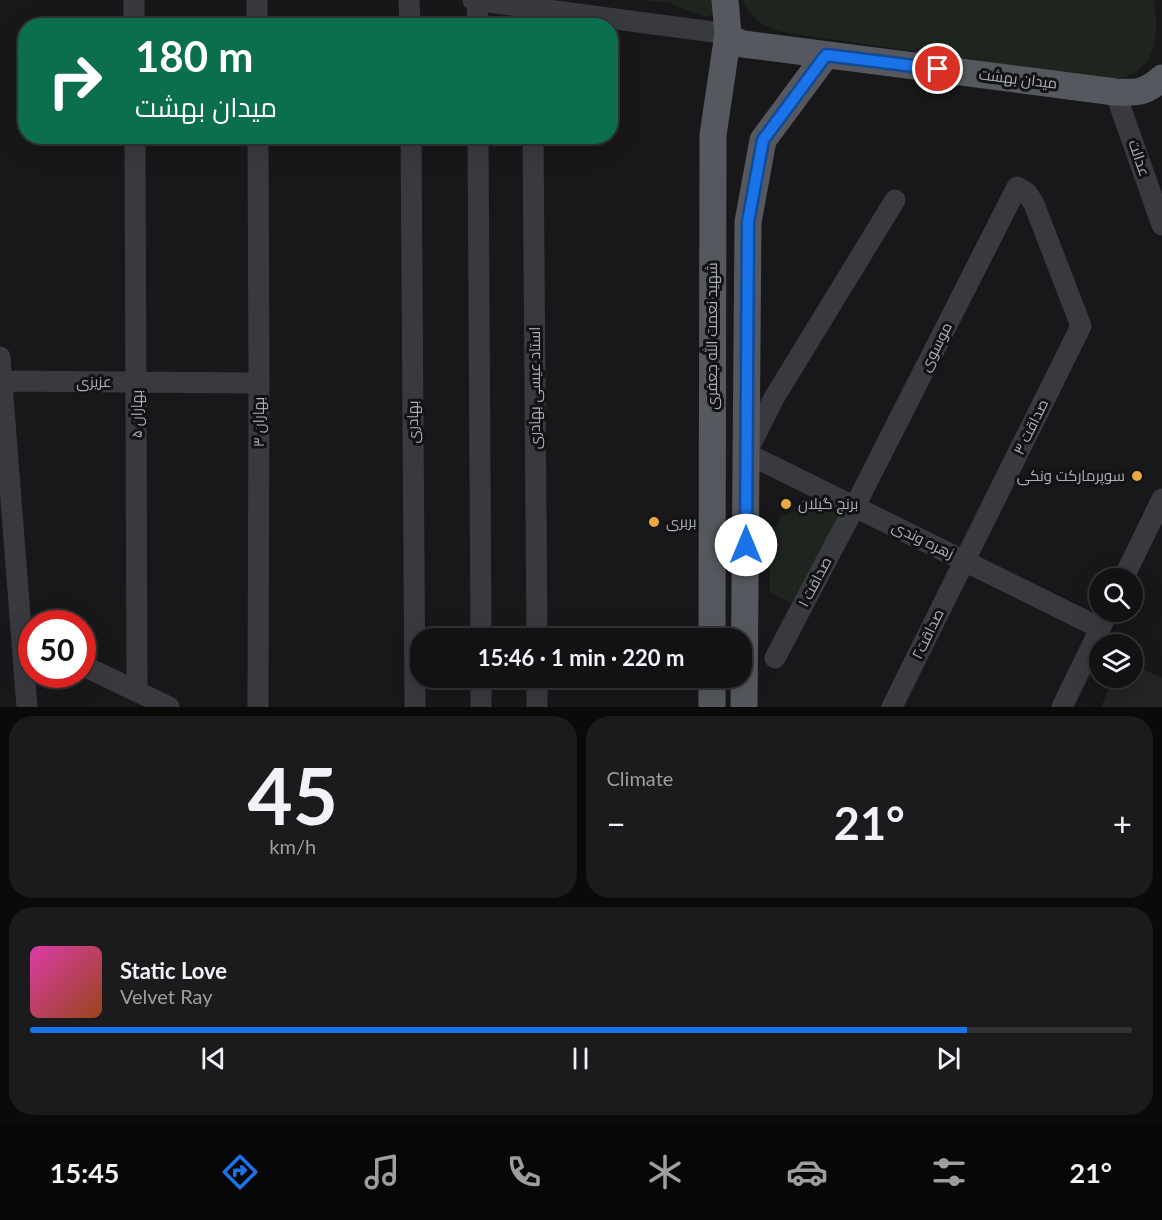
<!DOCTYPE html>
<meta charset="utf-8">
<style>
body{margin:0;font-family:Lato,Cairo,sans-serif;background:#1b1b1d;color:#f1f3f6;height:100vh;display:flex;flex-direction:column;font-size:22px;white-space:nowrap}
*{box-sizing:border-box;margin:0}
p{font-size:20px;color:#9c9ea0}
.icon{flex:none;width:33px;height:33px;fill:none;stroke:currentColor;stroke-width:2;stroke-linecap:round;stroke-linejoin:round}
.map{position:relative;height:707px;overflow:hidden}
.drawer{display:flex;flex-direction:column;gap:9px;padding:9px;background:#0a0a0b;flex:1}
.drawer>*{flex:none}
.guide{position:absolute;left:18px;top:18px;width:600px;height:126px;border-radius:24px;box-shadow:0 6px 24px #0002,0 0 0 2px #313234;background:#0b6e4f;color:#fff;overflow:hidden}
.controls{position:absolute;left:1089px;top:568px;display:grid;gap:12px}
.controls a{display:grid;place-items:center;width:54px;height:54px;border-radius:50%;background:#121214;box-shadow:0 6px 24px #0002,0 0 0 2px #313234;font-size:30px}
.speed{position:absolute;left:18px;top:610px;display:flex;gap:12px;font-size:30px;font-weight:700;text-align:center}
.speed>*{display:grid;place-content:center;width:78px;height:78px;border-radius:50%;background:#121214;box-shadow:0 6px 24px #0002,0 0 0 2px #313234;line-height:1}
.speed .limit{border:9px solid #d22;background:#fff;color:#111}
.pin{position:absolute;display:grid;place-items:center;width:51px;height:51px;color:#fff;margin:-26px;border:3px solid #fff;border-radius:50%;box-shadow:0 2px 6px #0007}
.me{position:absolute;width:66px;margin:-33px;rotate:0deg;stroke-linejoin:round;filter:drop-shadow(0 0 4px #0008)}
.turn{display:flex;align-items:center;gap:21px;height:126px;padding:0 18px;font-size:27px}
.turn .icon{width:78px;height:78px;stroke-width:2.5}
.turn b{display:block;font-size:42px;line-height:51px}
.big{font-size:45px;font-weight:700;line-height:1.1}
.drawer .widget{flex:1;display:flex;flex-direction:column;justify-content:center;gap:9px;min-width:0;padding:0 21px;border-radius:24px;background:#1b1b1d}
.drawer .dial{align-items:center;gap:0}
.dial b{font-size:78px;line-height:1}
.song{display:flex;align-items:center;gap:18px}
.cover{width:72px;height:72px;border-radius:9px;background:linear-gradient(135deg,hsl(320 70% 55%),hsl(20 70% 35%))}
.played{height:6px;border-radius:3px;background:linear-gradient(90deg,#1a73e8 85%,#313234 85%)}
.keys{display:flex;justify-content:space-around;direction:ltr}
.heat{display:flex;justify-content:space-between;align-items:center;font-size:33px;direction:ltr}
.drawer .tiles{flex:1;display:grid;gap:9px;grid-template-columns:1fr 1fr}
.widget:last-child{grid-column:span 2}
.trip{position:absolute;left:410px;top:628px;width:342px;height:60px;border-radius:24px;background:#121214;box-shadow:0 6px 24px #0002,0 0 0 2px #313234;font-weight:700;line-height:60px;text-align:center}
.dock{display:flex;height:96px;justify-content:space-around;align-items:center;background:#070708;color:#9c9ea0}
.dock .icon{width:42px;height:42px}
.dock .current{color:#1a73e8}
.dock b{font-size:27px;color:#f1f3f6}
.map>svg:first-child{display:block}
</style>
<div class="map">
<svg width="1162" height="707" viewBox="0 0 1162 707">
<rect width="100%" height="100%" fill="#18181a"/>
<!-- built -->
<path fill="#242427" d="M1133 664 1162 678V707H1101L1114 678H1132Z"/>
<!-- green -->
<path fill="#1e251f" d="M645 0H714L715 13 706 17 669 3Z
M743 0H1153C1162 39 1153 80 1107 79L782 32C765 28 749 18 743 0Z
M819 504 838 515 793 604 770 592 769 538 782 516Z"/>
<g fill="none" stroke-linecap="round" stroke-linejoin="round">
<!-- minor -->
<path stroke="#393a3f" stroke-width="21" d="M134 0V26
M257 0V26
M409 0 410 26
M473 0 728 34
M477 1 478 26
M1115 92 1162 225
M135 136 137 691
M411 136 415 707
M478 136 481 639
M533 136 537 639
M895 200 774 398 746 453 1100 628
M0 357 27 707
M1 381 259 383
M1123 579 1162 499
M775 658 855 506 1017 187 1027 193 1034 204 1081 326 892 707
M82 665 169 707
M481 678V707
M537 678V707
M258 707 259 383 258 136
M1062 707 1108 612"/>
<!-- major -->
<path stroke="#55585e" stroke-width="27" d="M728 34 734 40 743 44 1115 92C1137 93 1145 93 1162 78
M712 639 713 135 728 34 725 0
M712 707V678
M744 707 748 222 763 140 826 55"/>
</g>
<g fill="none" stroke-linecap="round" stroke-linejoin="round">
<!-- route casing -->
<g stroke="#114b97" stroke-width="15">
<path id="route" d="M746 545 748 222 763 140 826 55 938 69"/>
</g>
<!-- route -->
<use href="#route" stroke="#1a73e8" stroke-width="10"/>
</g>
<!-- markers -->
<g fill="#ebaa3f" stroke="#131315" stroke-width="2">
<circle cx="1137" cy="476" r="6"/>
<circle cx="786" cy="504" r="6"/>
<circle cx="654" cy="522" r="6"/>
</g>
<g text-anchor="middle" stroke-width="6" stroke-linejoin="round" paint-order="stroke">
<!-- street labels -->
<g font-size="15" fill="#abb0b9" stroke="#131315">
<text transform="translate(1018 79) rotate(7)" y="5">میدان بهشت</text>
<text transform="translate(1139 158) rotate(71)" y="5">عدالت</text>
<text transform="translate(712 336) rotate(-90)" y="5">شهید نعمت الله جعفری</text>
<text transform="translate(936 347) rotate(-63)" y="5">موسوی</text>
<text x="94" y="387">عزیزی</text>
<text transform="translate(535 388) rotate(-90)" y="5">استاد عیسی بهادری</text>
<text transform="translate(137 414) rotate(-90)" y="5">بهاران ۵</text>
<text transform="translate(259 422) rotate(-90)" y="5">بهاران ۳</text>
<text transform="translate(413 422) rotate(-90)" y="5">بهادری</text>
<text transform="translate(1031 427) rotate(-64)" y="5">صداقت ۳</text>
<text transform="translate(923 540) rotate(26)" y="5">زهره وندی</text>
<text transform="translate(815 582) rotate(-62)" y="5">صداقت ۱</text>
<text transform="translate(928 634) rotate(-64)" y="5">صداقت۲</text>
</g>
<!-- poi labels -->
<g font-size="15" fill="#abb0b9" stroke="#131315" text-anchor="start">
<text x="1125" y="481" text-anchor="end">سوپرمارکت ونکی</text>
<text x="798" y="509">برنج گیلان</text>
<text x="666" y="527">بربری</text>
</g>
</g>
</svg>
<div class="controls">
<a><svg class="icon" aria-label="search" viewBox="0 0 24 24"><circle cx="10" cy="10" r="6"/><path d="M15 15l6 6"/></svg></a>
<a><svg class="icon" aria-label="layers" viewBox="0 0 24 24"><path d="M12 4l9 5-9 5-9-5zM3 14l9 5 9-5"/></svg></a>
</div>
<div class="speed"><div class="limit">50</div></div>
<div class="pin" style="left:938px;top:69px;background:#d93025"><svg class="icon" aria-label="arrive" viewBox="0 0 24 24"><path d="M6 21V4h12l-3 4 3 4H6"/></svg></div>
<svg class="me" style="left:746px;top:545px" viewBox="-20 -20 40 40"><circle r="19" fill="#fff"/><path d="M0-13L10 11 0 6-10 11z" fill="#1a73e8"/></svg>
<div class="trip">15:46 · 1 min · 220 m</div>
<div class="guide">
<div class="turn"><svg class="icon" aria-label="right" viewBox="0 0 24 24"><path d="M7 20v-9h11M14 6l5 5-5 5"/></svg><div><b>180 m</b>میدان بهشت</div></div>
</div>
</div>
<section class="drawer">
<div class="tiles">
<div class="widget dial"><b>45</b><p>km/h</p></div>
<div class="widget"><p>Climate</p>
<div class="heat"><a>−</a><b class="big">21°</b><a>+</a></div>
</div>
<div class="widget">
<div class="song"><i class="cover"></i><div><b>Static Love</b><p>Velvet Ray</p></div></div>
<div class="played"></div>
<div class="keys"><svg class="icon" aria-label="previous" viewBox="0 0 24 24"><path d="M18 5L8 12l10 7zM5 5v14"/></svg><svg class="icon" aria-label="pause" viewBox="0 0 24 24"><path d="M8 5v14M16 5v14"/></svg><svg class="icon" aria-label="next" viewBox="0 0 24 24"><path d="M6 5l10 7-10 7zM19 5v14"/></svg></div>
</div>
</div>
</section>
<nav class="dock">
<b>15:45</b>
<svg class="icon current" aria-label="directions" viewBox="0 0 24 24"><path d="M12 3l9 9-9 9-9-9zM9 14v-3h6M13 9l2 2-2 2"/></svg>
<svg class="icon" aria-label="music" viewBox="0 0 24 24"><path d="M9 18V5l10-2v13"/><circle cx="6" cy="18" r="3"/><circle cx="16" cy="16" r="3"/></svg>
<svg class="icon" aria-label="phone" viewBox="0 0 24 24"><path d="M5 4h4l2 5-3 2q2 4 5 5l2-3 5 2v4C11 20 4 13 5 4z"/></svg>
<svg class="icon" aria-label="climate" viewBox="0 0 24 24"><path d="M12 3v18M4 7l16 10M4 17L20 7"/></svg>
<svg class="icon" aria-label="car" viewBox="0 0 24 24"><path d="M5 17H2v-5l4-1 3-4h7l3 4 3 1v5h-3M9 17h6M6 11h13"/><circle cx="7" cy="17" r="2"/><circle cx="17" cy="17" r="2"/></svg>
<svg class="icon" aria-label="filters" viewBox="0 0 24 24"><path d="M4 7h16M4 17h16"/><circle cx="9" cy="7" r="2"/><circle cx="15" cy="17" r="2"/></svg>
<b>21°</b>
</nav>
